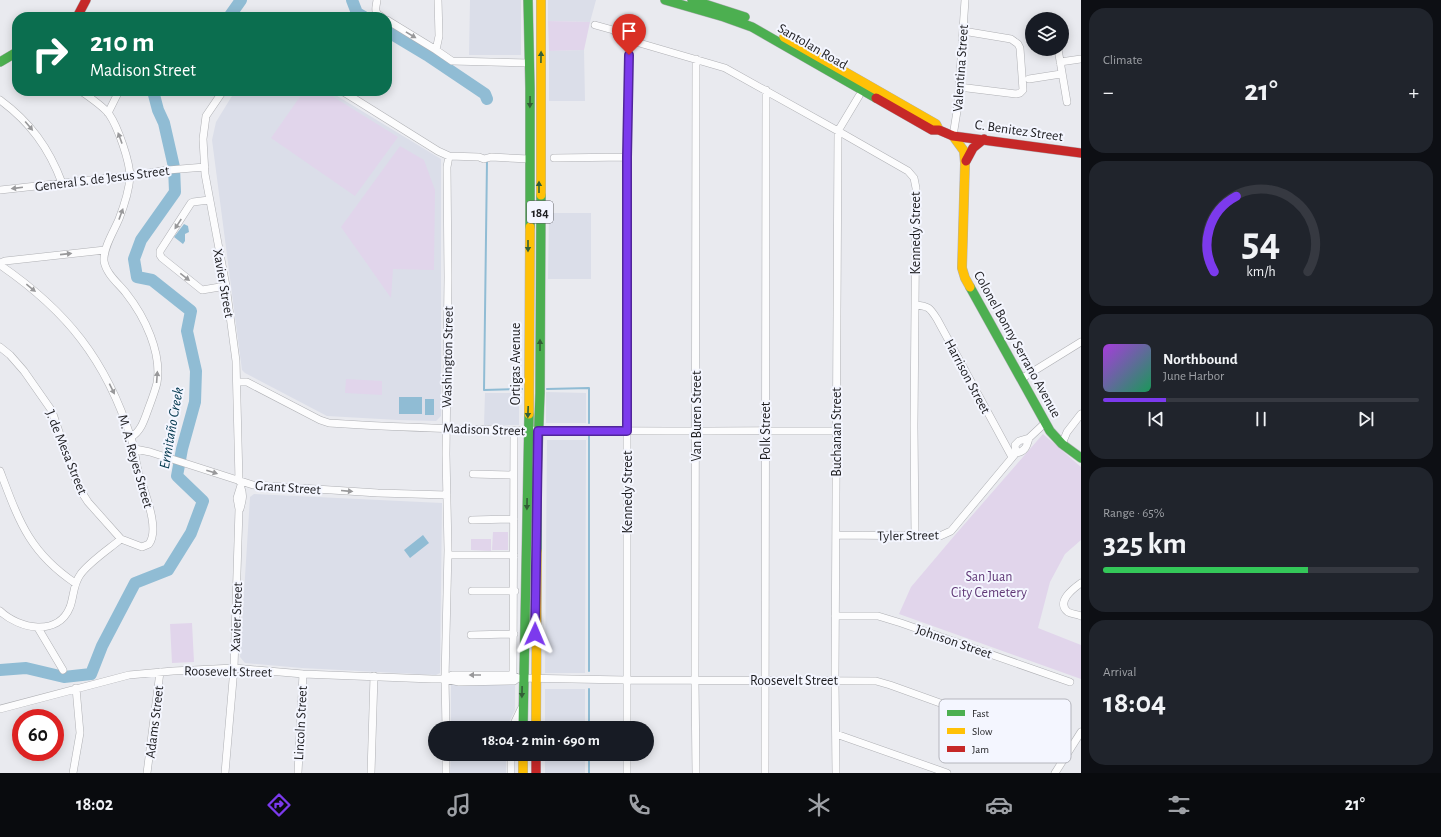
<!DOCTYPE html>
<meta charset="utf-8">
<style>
body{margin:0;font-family:"Alegreya Sans",sans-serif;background:#20242c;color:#f1f3f6;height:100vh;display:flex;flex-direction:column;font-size:15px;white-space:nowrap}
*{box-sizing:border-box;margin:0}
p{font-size:13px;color:#9ea1a6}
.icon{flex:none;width:22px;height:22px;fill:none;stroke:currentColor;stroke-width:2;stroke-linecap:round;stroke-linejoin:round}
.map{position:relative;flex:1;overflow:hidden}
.sheet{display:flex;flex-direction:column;gap:8px;padding:8px;background:#0d0f14;width:360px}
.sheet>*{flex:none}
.hud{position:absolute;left:12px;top:12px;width:380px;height:84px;border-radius:16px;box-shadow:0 2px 10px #0003;background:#0b6e4f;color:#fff;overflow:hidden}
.buttons{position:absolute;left:1025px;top:12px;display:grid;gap:8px}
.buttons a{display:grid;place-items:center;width:44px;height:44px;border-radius:50%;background:#171b24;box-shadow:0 2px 10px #0003;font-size:20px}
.speed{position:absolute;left:12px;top:709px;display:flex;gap:8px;font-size:20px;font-weight:700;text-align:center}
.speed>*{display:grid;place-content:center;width:52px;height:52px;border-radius:50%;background:#171b24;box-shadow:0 2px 10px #0003;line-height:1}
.speed .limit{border:6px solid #d22;background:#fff;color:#111}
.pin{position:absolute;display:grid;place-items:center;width:34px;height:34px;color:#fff;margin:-41px -17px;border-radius:50% 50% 50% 0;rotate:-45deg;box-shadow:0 0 4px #0007}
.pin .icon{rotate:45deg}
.me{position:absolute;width:44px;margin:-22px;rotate:1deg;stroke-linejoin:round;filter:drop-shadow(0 0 3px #0008)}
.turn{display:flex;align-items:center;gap:14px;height:84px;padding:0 12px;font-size:18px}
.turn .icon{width:52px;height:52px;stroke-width:2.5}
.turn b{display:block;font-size:28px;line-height:34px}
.big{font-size:30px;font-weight:600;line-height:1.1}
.sheet .card{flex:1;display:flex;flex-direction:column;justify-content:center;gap:6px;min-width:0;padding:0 14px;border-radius:16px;background:#20242c}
.sheet .dial{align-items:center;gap:0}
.dial svg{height:104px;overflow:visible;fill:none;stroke:#363941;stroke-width:7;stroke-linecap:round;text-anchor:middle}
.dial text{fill:#f1f3f6;stroke:none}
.song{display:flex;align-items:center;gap:12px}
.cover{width:48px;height:48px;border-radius:6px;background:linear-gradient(135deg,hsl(280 70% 55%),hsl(150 70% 35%))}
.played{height:4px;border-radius:2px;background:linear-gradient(90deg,#7c3aed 20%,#363941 20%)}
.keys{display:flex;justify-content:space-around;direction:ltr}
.heat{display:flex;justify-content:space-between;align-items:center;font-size:22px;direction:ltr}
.charge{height:6px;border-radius:3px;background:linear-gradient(90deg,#34c759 65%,#363941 0)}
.trip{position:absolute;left:428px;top:721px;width:226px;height:40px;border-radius:20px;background:#171b24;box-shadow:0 2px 10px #0003;font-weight:600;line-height:40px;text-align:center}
.dock{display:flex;height:64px;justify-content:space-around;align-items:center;background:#090b0e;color:#9ea1a6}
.dock .icon{width:28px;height:28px}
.dock .selected{color:#7c3aed}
.dock b{font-size:18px;color:#f1f3f6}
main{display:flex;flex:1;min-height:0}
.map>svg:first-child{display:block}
</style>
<main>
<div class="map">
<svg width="1081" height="773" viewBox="0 0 1081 773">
<rect width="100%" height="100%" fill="#e9eaef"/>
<!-- built -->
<path fill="#dbdee9" d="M470 0H521V55H469Z
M548 0H596L590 22 548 21Z
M584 50 585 101H549V51Z
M235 91H329L441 159V416L436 421 398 420 327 416 245 373 242 370 212 140 216 122Z
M549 213H591V279H548Z
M546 392 586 393V423H546Z
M485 393H519V425H484Z
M547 440H586L585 673H545Z
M254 494 442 503 440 673 436 675 302 668 245 663 240 657 250 497Z
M451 684H515V710L506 728H451Z
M545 689H585V728H545Z
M451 754H506V773H450Z
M545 754H585V773H545Z"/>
<!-- green -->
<path fill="#e1d5eb" d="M548 21 590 22 584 50 549 51Z
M304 91H324L398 137 355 196 271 138Z
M400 146 424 160 435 190 434 270 393 269 391 298 341 227Z
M346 379 382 381V395L345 393Z
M1043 434 1081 467V540L1065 554 1050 582 1038 628 1081 645V679L899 614 911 587 955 535Z
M493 532H508V550H492Z
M471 539H491V551L471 550Z
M192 623 194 662 172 663 170 624Z"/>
<!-- water -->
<path fill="#90bcd4" d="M184 224 188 226 189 232 185 234V241L183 244 174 237Z
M399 397H422V414H399Z
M425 399H434V415H425Z
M423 535 429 543 410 558 404 550Z"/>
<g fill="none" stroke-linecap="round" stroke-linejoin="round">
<!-- stream -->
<path stroke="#90bcd4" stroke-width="2" d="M487 161 484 390 522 389
M547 389 589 388V423
M589 436V671
M589 689V728
M589 754V773"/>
<!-- river -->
<path stroke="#90bcd4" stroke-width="12" d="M352 0 357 13 364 17
M229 17 241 0
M387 31 427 55 485 94 487 99
M0 670 26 668 64 677 91 674 102 646 135 583 168 570 191 533 203 501 177 476 182 449 195 402 196 371 187 331 191 311 152 280 137 277 134 259 141 240 175 192 174 167 164 123 158 110 153 91"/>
<!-- street casing -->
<g stroke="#afb0b4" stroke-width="8">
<path id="street" d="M377 0C376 9 373 12 382 17
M387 20 436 50 452 61 529 63
M595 25 613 30 629 40 725 68 838 131 908 171 914 178 916 188 914 426 915 536
M1058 49 1067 102
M436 50 439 36 438 0
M696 59 695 680 696 773
M1060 62 1081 59
M1029 79 1061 74
M959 87 1016 94 1020 93 1023 90 1020 48 1018 44 1011 39 963 31
M81 91C89 97 103 106 109 114 118 127 130 162 130 177 129 191 124 206 119 219 114 231 103 248 104 261 106 274 119 284 126 293 145 317 162 353 157 383 155 391 152 399 149 407 145 417 142 431 131 437
M223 91 206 116 203 139 205 174 226 286 236 361 239 481
M342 91 438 151 449 156 479 157 484 159 491 157 529 159
M0 100C30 122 49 148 62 183
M108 113 119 91
M953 136 958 105 965 0
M554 158 627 157
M0 190 136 175 168 170 205 167
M209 200 193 202 191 203 160 251V255L162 258 202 290 226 286
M0 263 5 261 105 250
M0 265C67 311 106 360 131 438 136 451 135 464 140 477 145 494 160 529 149 544L142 547 121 539 88 502 79 488 72 470 52 411 24 371 10 355 0 347
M915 305C929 306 930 308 937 319L1012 457
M1021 379 1081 342
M237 382H247L320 420 329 423C498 434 667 430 836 431
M1062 444 1067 432 1081 414
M135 449 150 452 253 485 378 493 447 495
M1016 453 1015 445 1019 441 1029 438 1045 423
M0 471C19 521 29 552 75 583
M473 474 513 475
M240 509C242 501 244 496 241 488
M472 520 514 519
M836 535 940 536 951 531 1016 453C1025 452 1027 446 1029 438
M448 555H514
M1081 583C1074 588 1055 602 1068 612 1071 614 1077 614 1081 616
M472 591H515
M0 611C19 629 58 637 70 607 74 596 73 585 80 575 88 563 109 549 121 539
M835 616H878L901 623 1070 682
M38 628 63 670
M471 635 514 634
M513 675 514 431
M445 679 448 550 446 454 448 277 447 167 449 156
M0 709 129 675 173 671 234 668 303 674 432 679H445L452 675H513L518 678 626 680 876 681 890 685 1054 744
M446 728 445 679 459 682 514 681 518 678
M512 728 521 709
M627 728V157L629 40
M836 734 947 773
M446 754V773
M511 754V773
M627 754V773
M73 773 80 733 76 688
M147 773 160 672
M225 773 234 668 239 509 237 498 242 482
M298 773 303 674
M371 773 374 676
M765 773 766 90
M836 773 835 680 838 131 859 96
M1055 773 1081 732"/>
</g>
<!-- fast casing -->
<g stroke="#afb0b4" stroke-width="10">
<path id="fast" d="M528 0 530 88V227
M665 0 724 17 752 27 876 98
M692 0 745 17
M0 62 17 52
M970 287 1050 431 1062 444 1081 458
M537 551V476L540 393 541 195
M523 728 529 414"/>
</g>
<!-- slow casing -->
<g stroke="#afb0b4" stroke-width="10">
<path id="slow" d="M784 37 936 124 939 130
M953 136 964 151 965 163 962 268 965 278 970 287
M541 195V0
M529 414 530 227
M536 728 537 551
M523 754V773"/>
</g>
<!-- jam casing -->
<g stroke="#afb0b4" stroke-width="10">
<path id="jam" d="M77 17 86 0
M876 98 932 130H939L953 136 1081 153
M966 161 973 148 984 139
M536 754V773"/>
</g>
<!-- street -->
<use href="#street" stroke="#fcfcfd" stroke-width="7"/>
<!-- fast -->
<use href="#fast" stroke="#4caf50" stroke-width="9"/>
<!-- slow -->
<use href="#slow" stroke="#ffc107" stroke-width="9"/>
<!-- jam -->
<use href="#jam" stroke="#c62828" stroke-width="9"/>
</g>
<!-- one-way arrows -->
<defs><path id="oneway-solid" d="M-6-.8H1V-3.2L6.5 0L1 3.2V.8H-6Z"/></defs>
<g fill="#98989a">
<use href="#oneway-solid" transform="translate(411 35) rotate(31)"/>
<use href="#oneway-solid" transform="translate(29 126) rotate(50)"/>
<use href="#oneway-solid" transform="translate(120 138) rotate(-110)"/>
<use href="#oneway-solid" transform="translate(17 188) rotate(173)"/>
<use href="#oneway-solid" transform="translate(121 214) rotate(-70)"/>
<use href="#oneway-solid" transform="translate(178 224) rotate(123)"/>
<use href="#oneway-solid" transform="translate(66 254) rotate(-6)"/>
<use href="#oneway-solid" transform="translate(185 277) rotate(38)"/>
<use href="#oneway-solid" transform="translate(31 288) rotate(39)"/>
<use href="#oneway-solid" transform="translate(157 377) rotate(-86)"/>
<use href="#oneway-solid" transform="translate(112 389) rotate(64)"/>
<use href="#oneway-solid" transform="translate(212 472) rotate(18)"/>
<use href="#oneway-solid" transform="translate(347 491) rotate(5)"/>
<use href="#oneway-solid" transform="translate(475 675) rotate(-180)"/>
</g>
<g fill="#325f36">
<use href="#oneway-solid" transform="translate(541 57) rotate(-89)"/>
<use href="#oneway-solid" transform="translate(530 102) rotate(91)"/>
<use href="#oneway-solid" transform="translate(539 187) rotate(-90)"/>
<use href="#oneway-solid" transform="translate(528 246) rotate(90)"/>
<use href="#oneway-solid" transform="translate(540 345) rotate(-90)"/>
<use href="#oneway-solid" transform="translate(528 412) rotate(92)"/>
<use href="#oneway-solid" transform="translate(527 504) rotate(91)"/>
<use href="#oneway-solid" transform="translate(522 692) rotate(91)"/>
</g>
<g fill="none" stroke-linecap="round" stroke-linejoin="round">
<!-- route casing -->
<g stroke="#51269a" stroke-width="10">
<path id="route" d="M535 634 538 431H627V157L629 55"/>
</g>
<!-- route -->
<use href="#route" stroke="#7c3aed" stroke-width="7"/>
</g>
<g text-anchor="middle" stroke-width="4" stroke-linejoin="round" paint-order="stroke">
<!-- shield labels -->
<rect fill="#f4f6ff" stroke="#5e5e63" stroke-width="1" x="527" y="201" width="26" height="22" rx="3"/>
<g font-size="13" font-weight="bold" fill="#1d1d20">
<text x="540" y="217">184</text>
</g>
<!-- street labels -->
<g font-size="14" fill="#1d1d20" stroke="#f4f6ff">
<text transform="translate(813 46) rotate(30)" y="5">Santolan Road</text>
<text transform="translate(960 68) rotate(-86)" y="5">Valentina Street</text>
<text transform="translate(1019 130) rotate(8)" y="5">C. Benitez Street</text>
<text transform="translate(102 178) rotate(-7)" y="5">General S. de Jesus Street</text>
<text transform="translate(915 233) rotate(-90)" y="5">Kennedy Street</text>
<text transform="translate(224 283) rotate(80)" y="5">Xavier Street</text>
<text transform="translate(1018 344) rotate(61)" y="5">Colonel Bonny Serrano Avenue</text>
<text transform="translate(447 357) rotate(-89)" y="5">Washington Street</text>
<text transform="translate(515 364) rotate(-90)" y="5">Ortigas Avenue</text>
<text transform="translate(968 376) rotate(62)" y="5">Harrison Street</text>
<text transform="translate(696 416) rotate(-90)" y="5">Van Buren Street</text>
<text transform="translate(484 429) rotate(2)" y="5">Madison Street</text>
<text transform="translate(765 431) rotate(-90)" y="5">Polk Street</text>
<text transform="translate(836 432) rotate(-90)" y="5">Buchanan Street</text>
<text transform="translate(67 452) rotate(68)" y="5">J. de Mesa Street</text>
<text transform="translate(136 461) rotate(74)" y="5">M. A. Reyes Street</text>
<text transform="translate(288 487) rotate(4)" y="5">Grant Street</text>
<text transform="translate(627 492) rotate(-90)" y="5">Kennedy Street</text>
<text transform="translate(908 535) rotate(-1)" y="5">Tyler Street</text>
<text transform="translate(236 617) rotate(-88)" y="5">Xavier Street</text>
<text transform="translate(954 641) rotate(19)" y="5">Johnson Street</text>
<text transform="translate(228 671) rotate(1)" y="5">Roosevelt Street</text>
<text x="794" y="685">Roosevelt Street</text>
<text transform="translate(154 722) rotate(-83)" y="5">Adams Street</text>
<text transform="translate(300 723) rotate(-87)" y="5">Lincoln Street</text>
</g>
<!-- park labels -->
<g font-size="14" fill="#613977" stroke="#f4f6ff">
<text x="989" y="581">San Juan<tspan x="989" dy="16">City Cemetery</tspan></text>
</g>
<!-- water labels -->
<g font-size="15" font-style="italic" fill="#00364c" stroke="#f4f6ff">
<text transform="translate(171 428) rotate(-80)" y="5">Ermitaño Creek</text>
</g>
</g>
<!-- legend -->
<rect x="939" y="699" width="132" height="64" rx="6" fill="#f4f6ff" stroke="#b4b5bc" stroke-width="1"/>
<rect x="947" y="710" width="18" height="6" fill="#4caf50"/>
<rect x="947" y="728" width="18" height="6" fill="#ffc107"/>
<rect x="947" y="746" width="18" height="6" fill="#c62828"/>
<g font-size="11" fill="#1d1d20">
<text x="972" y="717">Fast</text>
<text x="972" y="735">Slow</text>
<text x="972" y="753">Jam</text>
</g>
</svg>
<div class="buttons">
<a><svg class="icon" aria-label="layers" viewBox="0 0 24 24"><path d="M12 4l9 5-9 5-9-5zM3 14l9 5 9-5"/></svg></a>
</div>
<div class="speed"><div class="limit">60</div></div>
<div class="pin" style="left:629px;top:55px;background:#d93025"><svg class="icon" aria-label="arrive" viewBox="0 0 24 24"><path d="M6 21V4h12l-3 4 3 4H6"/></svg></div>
<svg class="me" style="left:535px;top:634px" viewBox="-20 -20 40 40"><path d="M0-17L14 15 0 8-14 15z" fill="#7c3aed" stroke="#fff" stroke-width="4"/></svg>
<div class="trip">18:04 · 2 min · 690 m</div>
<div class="hud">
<div class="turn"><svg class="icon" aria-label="right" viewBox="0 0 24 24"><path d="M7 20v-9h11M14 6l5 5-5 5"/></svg><div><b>210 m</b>Madison Street</div></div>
</div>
</div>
<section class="sheet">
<div class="card"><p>Climate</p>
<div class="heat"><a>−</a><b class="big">21°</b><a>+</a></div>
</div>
<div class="card dial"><svg viewBox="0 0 100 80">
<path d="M14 69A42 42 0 1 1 86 69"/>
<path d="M14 69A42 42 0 0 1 31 11" stroke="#7c3aed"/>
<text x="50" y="56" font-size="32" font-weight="700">54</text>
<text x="50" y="72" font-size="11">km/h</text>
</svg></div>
<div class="card">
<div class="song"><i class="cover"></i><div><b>Northbound</b><p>June Harbor</p></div></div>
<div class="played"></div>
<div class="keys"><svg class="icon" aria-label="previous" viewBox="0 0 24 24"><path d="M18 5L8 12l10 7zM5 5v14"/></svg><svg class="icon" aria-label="pause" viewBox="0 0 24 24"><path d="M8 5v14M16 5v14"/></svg><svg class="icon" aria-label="next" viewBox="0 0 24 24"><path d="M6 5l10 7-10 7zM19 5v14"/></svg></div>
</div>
<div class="card"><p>Range · 65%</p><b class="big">325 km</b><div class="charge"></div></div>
<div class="card"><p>Arrival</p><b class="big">18:04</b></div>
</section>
</main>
<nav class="dock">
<b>18:02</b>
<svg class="icon selected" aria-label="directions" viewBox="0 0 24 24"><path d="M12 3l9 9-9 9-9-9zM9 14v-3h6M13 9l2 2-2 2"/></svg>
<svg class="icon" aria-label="music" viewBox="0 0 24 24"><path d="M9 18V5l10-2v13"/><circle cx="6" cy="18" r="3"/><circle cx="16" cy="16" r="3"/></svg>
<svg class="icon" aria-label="phone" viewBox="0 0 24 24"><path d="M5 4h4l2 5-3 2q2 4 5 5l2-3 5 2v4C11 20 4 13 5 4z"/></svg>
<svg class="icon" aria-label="climate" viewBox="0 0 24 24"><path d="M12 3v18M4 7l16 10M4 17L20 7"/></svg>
<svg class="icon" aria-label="car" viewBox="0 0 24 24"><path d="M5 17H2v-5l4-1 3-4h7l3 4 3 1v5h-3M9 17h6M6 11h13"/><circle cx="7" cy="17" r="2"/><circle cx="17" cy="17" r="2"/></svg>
<svg class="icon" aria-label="filters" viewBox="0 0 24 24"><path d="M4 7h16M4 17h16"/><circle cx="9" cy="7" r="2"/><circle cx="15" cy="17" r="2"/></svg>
<b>21°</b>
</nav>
